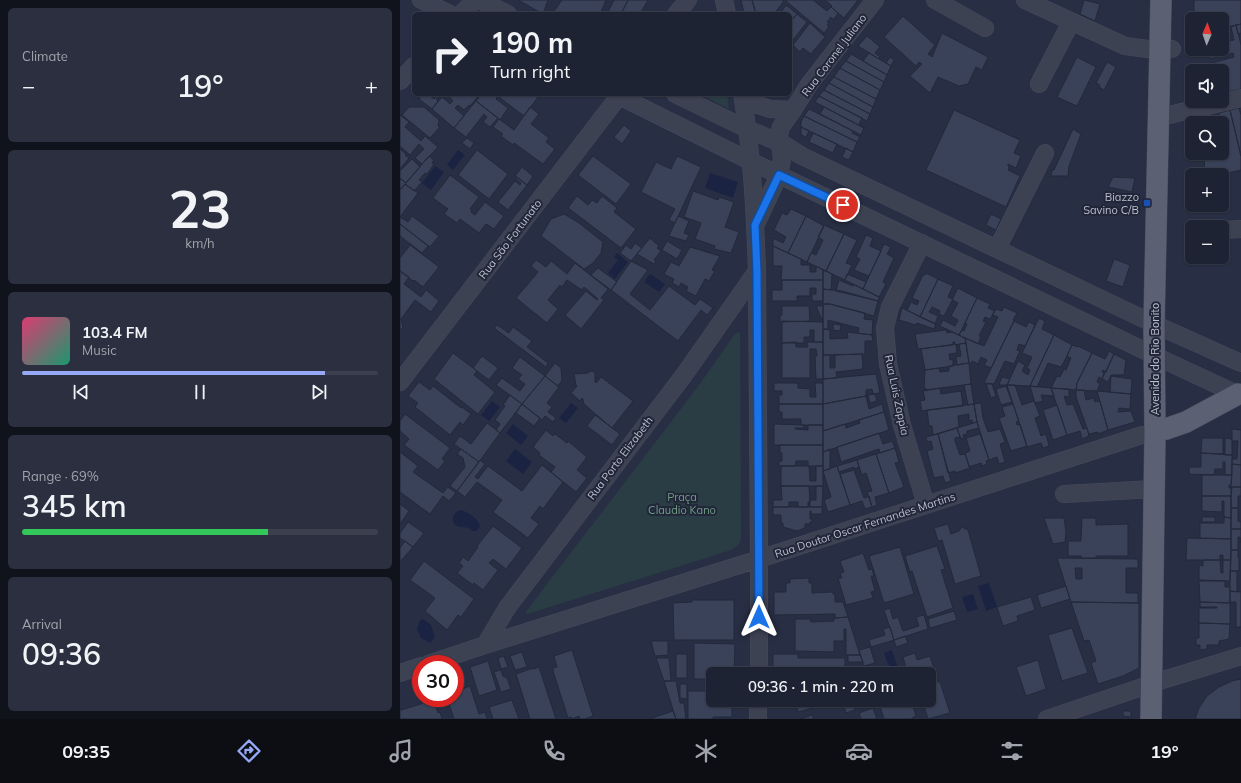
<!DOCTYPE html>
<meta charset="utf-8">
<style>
body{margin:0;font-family:Mulish,sans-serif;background:#2b2f3f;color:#f1f3f6;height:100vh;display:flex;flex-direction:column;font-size:15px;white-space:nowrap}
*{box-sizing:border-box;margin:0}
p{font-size:13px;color:#a1a4ac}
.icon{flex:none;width:22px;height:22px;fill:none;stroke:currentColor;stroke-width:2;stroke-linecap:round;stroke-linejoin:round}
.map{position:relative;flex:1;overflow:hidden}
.details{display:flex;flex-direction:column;gap:8px;padding:8px;background:#10131c;width:400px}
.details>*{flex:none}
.banner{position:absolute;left:12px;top:12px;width:380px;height:84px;border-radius:6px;box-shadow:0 1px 3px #0004,0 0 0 1px #3c404e;background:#1e2333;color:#f1f3f6;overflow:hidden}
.needle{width:26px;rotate:2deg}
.fabs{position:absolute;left:785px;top:12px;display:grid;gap:8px}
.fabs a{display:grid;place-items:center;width:44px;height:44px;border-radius:6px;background:#1e2333;box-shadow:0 1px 3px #0004,0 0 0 1px #3c404e;font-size:20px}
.speed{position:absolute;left:12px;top:655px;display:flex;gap:8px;font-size:20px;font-weight:700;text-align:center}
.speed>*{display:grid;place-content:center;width:52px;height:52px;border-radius:50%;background:#1e2333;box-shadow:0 1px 3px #0004,0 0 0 1px #3c404e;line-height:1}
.speed .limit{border:6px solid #d22;background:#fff;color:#111}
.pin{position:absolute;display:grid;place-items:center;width:34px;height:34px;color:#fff;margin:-17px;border:2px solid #fff;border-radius:50%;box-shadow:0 1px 4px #0007}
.me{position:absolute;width:44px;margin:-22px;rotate:0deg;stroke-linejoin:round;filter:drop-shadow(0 0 3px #0008)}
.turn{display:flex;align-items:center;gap:14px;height:84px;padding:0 12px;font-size:18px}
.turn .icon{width:52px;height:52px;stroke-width:2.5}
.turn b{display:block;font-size:28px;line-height:34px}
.big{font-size:30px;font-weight:600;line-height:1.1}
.details .widget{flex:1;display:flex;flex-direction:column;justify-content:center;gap:6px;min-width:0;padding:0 14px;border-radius:6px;background:#2b2f3f}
.details .dial{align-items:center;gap:0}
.dial b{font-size:52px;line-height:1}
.song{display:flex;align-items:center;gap:12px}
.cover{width:48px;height:48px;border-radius:6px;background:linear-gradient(135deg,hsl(340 70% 55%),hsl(160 70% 35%))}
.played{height:4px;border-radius:2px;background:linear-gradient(90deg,#95a9f7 85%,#3c404e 85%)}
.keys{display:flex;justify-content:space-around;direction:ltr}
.heat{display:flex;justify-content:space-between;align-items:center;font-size:22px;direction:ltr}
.charge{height:6px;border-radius:3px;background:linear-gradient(90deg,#34c759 69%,#3c404e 0)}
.trip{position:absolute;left:306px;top:667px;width:230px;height:40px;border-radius:6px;background:#1e2333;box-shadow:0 1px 3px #0004,0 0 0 1px #3c404e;font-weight:600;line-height:40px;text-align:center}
.dock{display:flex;height:64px;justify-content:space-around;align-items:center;background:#0c0e14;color:#a1a4ac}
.dock .icon{width:28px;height:28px}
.dock .on{color:#95a9f7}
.dock b{font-size:18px;color:#f1f3f6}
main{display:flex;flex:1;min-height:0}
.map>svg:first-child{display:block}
</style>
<main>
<section class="details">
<div class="widget"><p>Climate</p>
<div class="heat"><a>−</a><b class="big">19°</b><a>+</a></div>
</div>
<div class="widget dial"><b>23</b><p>km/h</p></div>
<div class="widget">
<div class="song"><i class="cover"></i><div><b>103.4 FM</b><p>Music</p></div></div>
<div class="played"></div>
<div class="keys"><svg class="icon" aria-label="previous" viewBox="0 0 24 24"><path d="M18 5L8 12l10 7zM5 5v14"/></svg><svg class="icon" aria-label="pause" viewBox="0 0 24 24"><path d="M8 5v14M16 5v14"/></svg><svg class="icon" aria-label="next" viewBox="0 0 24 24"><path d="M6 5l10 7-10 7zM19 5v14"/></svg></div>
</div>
<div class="widget"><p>Range · 69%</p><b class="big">345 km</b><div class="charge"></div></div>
<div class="widget"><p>Arrival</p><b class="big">09:36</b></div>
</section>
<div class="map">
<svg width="841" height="719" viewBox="0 0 841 719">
<rect width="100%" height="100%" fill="#282f44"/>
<!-- green -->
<path fill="#2a3d45" d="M300 94H327L329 109Z
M338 332 340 333 341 539C338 548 332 549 325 552L127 614 126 612 131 605 297 388 335 334Z"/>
<!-- water -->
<path fill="#1a2342" d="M58 150 65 155 53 170 47 165Z
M35 166 44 172 31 190 22 183Z
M310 173 338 182 333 198 305 188Z
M217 253 228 262 215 279 208 273 218 260 214 257Z
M250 274 265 284 259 292 244 282Z
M92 401 100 407 89 421 81 415Z
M171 403 178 408 166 423 159 418Z
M113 424 128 436 121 445 106 433Z
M115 449 132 462 123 474 106 461Z
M60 510C67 511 79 519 80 526L77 531H72C66 525 63 529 57 526 49 521 54 512 60 510Z
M589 583 597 607 586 611 578 586Z
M573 594 578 609 567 612 562 597Z
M23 619 31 625 35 637 30 643 21 638 17 629 20 620Z
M492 650 498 668 492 670 487 662 484 653Z"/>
<!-- building -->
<path fill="#3a425a" stroke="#23293b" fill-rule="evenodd" d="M118 0H148L143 14Z
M162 0H206L200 14H152Z
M214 0H228L221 14H207Z
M228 0H248L240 14H221Z
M341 0H352L356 14H344Z
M352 0H382L384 1 374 14H356Z
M387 0H413L427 11 431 7 438 13 435 18 433 19 431 17 427 22 429 23 427 25 429 27 424 33 386 1Z
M425 0H458L444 18 431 7 432 6Z
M684 0 700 4 695 21 680 14Z
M794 0H841V24L822 28V19H794Z
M386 5 397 14 390 22V14H380Z
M397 14 407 22 390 44V22Z
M503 16 535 45 528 54 532 57 542 33 588 57 582 70 576 67 568 84 559 86 538 77 530 93 510 76 522 64 519 62 516 66 484 37Z
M410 23 425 37 411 54 403 48 400 52 393 45Z
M841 24V33L838 34 836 25Z
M836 25 841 45V89L822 93V71H813L812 63 834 57 833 53 810 59 808 49H822V33L827 32 829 41 834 40 831 27Z
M467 36 480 47 475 53 480 57 479 59 458 46Z
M469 53 491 66 487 75 463 61Z
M451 54 487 75 484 82 446 61Z
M490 57 494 60 491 66 486 63Z
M677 57 696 67 677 106 657 97Z
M446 61 484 82 480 90 440 68Z
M707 62 716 67 704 90 699 87 700 85 696 83Z
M440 68 480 90 476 99 434 77Z
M434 77 476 99 473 107 429 83Z
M429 83 473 107 470 114 424 90Z
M424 90 470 114 467 121 419 96Z
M22 94H28L34 99 36 97 32 94H42L36 99 38 101 32 109 19 99Z
M47 94H80L70 106 69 105 64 110 58 105 55 108 64 116 54 128 32 109 42 97 50 104 53 101Z
M82 94H93L97 98 96 99 108 108 100 120 76 101Z
M95 94H134L138 97 124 116Z
M419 96 462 118 459 124 464 127V128L415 102Z
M76 101 98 118 90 127 83 122 87 117 84 114 66 137 54 128Z
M9 107H24L39 120 38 126 40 127 30 138 2 115Z
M130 107 139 114 131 124 149 138 146 142 155 149 143 164 114 143 113 145 101 136 103 134 93 127 99 119 114 130Z
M424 107 464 128 461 135 420 114Z
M839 108 841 115V156L830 110Z
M409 109 453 131 452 133 460 137 457 142 404 116Z
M554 110 620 140 614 153 621 156 616 168 608 164V166L609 167 608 170 620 176 606 207 526 170Z
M830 110 841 156V170L820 175H804L805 153H822V123H807L811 119 819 116V113Z
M0 115 9 122 5 127 21 141 25 136 38 147 22 164 15 158 24 149 19 144 10 155 0 146Z
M404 116 457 142 453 152 401 127V122Z
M224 125 231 131 222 144 214 137Z
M401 127 409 131 406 137 401 135Z
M673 129 681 134 669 166 668 176H651L652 170H654Z
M413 133 437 144 433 153 409 142Z
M67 138 74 143 70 149 62 143Z
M446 148 453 152 449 160 442 157Z
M0 149 6 154 5 155 9 158 0 169Z
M77 150 108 174 89 199 58 175Z
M29 156 34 160 32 163 34 164 27 174 25 173 19 180 22 182 14 191 5 184Z
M193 156 231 184 216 204 178 175Z
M277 156 301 167 275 223 269 220 275 209 241 192 256 162 271 169Z
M12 159 20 167 6 183 0 178V171Z
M122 167 133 176 127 185 115 176Z
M50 175 79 197 70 209 72 210 71 212 75 215 85 202 104 216 94 229 86 224 79 233 60 219 57 223 44 214 48 209 33 198Z
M117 177 127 185 108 210 98 202 115 181 120 185 121 183 116 179Z
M713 177 735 178 732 192 708 187Z
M1 179 6 183 0 190V180Z
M5 184 18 193 0 217 8 222 12 216 39 236 30 247 0 224V190Z
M293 191 318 200 319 197 334 202 325 227 339 232 331 253 314 249 315 246 295 239 301 223 284 217Z
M177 196 188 205 192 200 197 203 202 196 217 208 214 212 236 229 221 248 168 208Z
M391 209 406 216 388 253 373 246V238L383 243 386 237 374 230 382 213 387 215Z
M164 214 179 223 203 242 201 253 193 263 184 269 141 236 151 219Z
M591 214 601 219 596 230 586 225Z
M278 216 289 221 284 233 289 235 286 241 269 236Z
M406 216 424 226 407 262 388 253Z
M0 224 28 246 22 253 0 236Z
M424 225 444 234 426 271 407 262 411 253 416 255 423 240 418 237Z
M444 234 457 240 446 263 452 265 445 280 426 271Z
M466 235 473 238 470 246 481 251 469 276 454 270 460 259 456 257Z
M250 238 259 246 257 248 261 251 254 260 256 262 254 264 237 254Z
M267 241 282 250 277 259 262 250Z
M235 243 242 248 231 261 220 253 226 245 231 249Z
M484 244 491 247 487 254 494 258 483 282 486 284 479 297 463 289Z
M10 245 39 267 23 287 14 280 13 281 0 271V258Z
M373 246 401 259V265H410V272H416V266L423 270V280H381L382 266H373Z
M290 247 320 256 312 270 315 271 309 281 305 279 296 296 286 291 288 287 281 283 279 287 272 283 274 279 264 274 271 262 279 266Z
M714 259 730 265 723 287 706 281Z
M136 260 146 267 151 261 167 274 175 263 208 289 201 298 204 300 181 329 165 315 186 291 197 300 198 299 184 287 182 290 167 280 162 287 160 285 148 300 158 309 147 323 116 298 138 272 131 266Z
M231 261 248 270 230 294 250 310 269 286 295 305 300 299 313 308 307 315 301 310 278 341 211 290Z
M198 268 217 282 211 290 191 275Z
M423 270 432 274 431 290 423 289Z
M0 271 9 277 4 284 21 297 26 290 39 301 31 312 15 300 1 319 3 327 0 330Z
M526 273 538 279 520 317 507 310 511 302 517 305 519 301 512 298 523 275H525Z
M447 274 466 282 463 289 445 280Z
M538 279 553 286 548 297 553 299 544 316 539 314 540 311 532 307 529 312 538 316 535 324 520 317Z
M382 280H423V301H412V294H416V288H410V296H397V301H372V290H382Z
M439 280 453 286V284L479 297 478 301 436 291Z
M558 288 577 298 559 335 540 326 543 320 555 326 558 320 551 316 558 303 552 300Z
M423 289 442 291 478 301 474 316 430 304H423Z
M577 298 590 304 588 308 595 311 590 319 585 317 583 321 586 322 579 336 581 337 578 344 559 335 562 330 564 331 567 324 565 323Z
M423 304H430L465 313 464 319 473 320 472 335 458 333 459 328 428 320V329H423Z
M382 306H409L410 321 380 322V315H382Z
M416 306H423V322Z
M604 307 617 313 613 320 614 321 591 368 584 365 587 360 581 357 578 364 572 361 571 364 569 363 565 338 584 346 598 317 592 315 596 309 602 311Z
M502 308 536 324 534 329 517 323 516 325 499 320Z
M639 318 645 321 642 329 654 335 630 386 607 385 618 361 625 365 622 371 628 375 630 370 627 368 632 357 622 353Z
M382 321 423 322V342H414V330H410V337H404V343H382Z
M614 321 626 327 629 322 635 325 625 346 619 344 617 350 620 351 614 364 605 361 594 384 584 383Z
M433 324 441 325 440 331 433 330Z
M97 325 109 333 113 327 132 341 127 347 148 363 146 367 94 328Z
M423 329 430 330V339L448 338 447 332 472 335 473 341H465V354L423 355Z
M546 330 547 333 552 332 565 338 566 343 555 345V342H553V345L518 349 515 334Z
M654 335 672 345 667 356 661 367 648 363 637 387 630 386Z
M396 342V347H408L407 342H423V379H416L415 356H417L416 349H410V378H382V343Z
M566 343 569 363 557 365 556 357 561 356 559 344Z
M556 344 557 353 549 354 550 360 553 359V366L525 370 521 349Z
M672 345 678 347V346L692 353 677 383 676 390 651 388 657 376 660 377 664 369 666 370 671 358 667 356Z
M709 351 714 354 706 372 703 370 702 372 704 373 702 379 699 377 697 382 700 384 697 391 676 390 677 383 692 353 705 359Z
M53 353 77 371 74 375 95 392 78 414 34 379Z
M462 354 463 369 436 372 437 378 423 379V355H430V368H435V355Z
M714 354 726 360 724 375H711L708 382 702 379Z
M82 356 98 368 89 380 73 368Z
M120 357 145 376 122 404 96 385 102 378 120 391 125 384 118 379 122 375 112 368Z
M155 363 161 368 162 380 158 386 145 376Z
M569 363 571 384 526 390V388L524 389 525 370 539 368 540 372 549 371V366Z
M191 371 195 372V382L196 383 201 377 233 401 212 428 184 404 183 399 182 398 180 401 171 393 177 386 176 385 174 374 188 373Z
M476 374 480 393 473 394 472 389 466 390V396L423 404V379Z
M145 376 159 387 147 403 152 407 148 412 156 418 153 422 145 416 142 420 122 404Z
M711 376 732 379 731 394 710 392Z
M602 377 610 379 607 385H599Z
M19 382 30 390 33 386 61 408 62 407 71 414 63 425 60 422 50 435 15 407 18 403 8 396Z
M374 383H398V388L410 389V397H416L415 383H423V404H379V395H382V391H374Z
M571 384 574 404 568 405 564 385Z
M586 384H592L596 396 591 398Z
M607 385H615L622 405 634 401 640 416 635 418 641 436 646 434 649 446 643 448 641 443 627 447Z
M606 386 612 402 601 405 596 389Z
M630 386 651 388 654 396 641 395 643 401 635 403Z
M540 388 541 394 561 391 563 406 522 411 520 401 525 400 523 391Z
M651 388 669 389V397L664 396 667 405 673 404 683 429 687 428 689 436 682 439 680 431 667 435Z
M676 390H684L686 400 694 398 695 402 700 401 708 430 698 434V432L689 434 676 397Z
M697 391 731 394 730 409 719 408 718 412 731 411 735 422 708 430Z
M475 394 477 401 470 403 468 395Z
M110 395 122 404 100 433 96 430 100 424 95 420 105 406 103 405Z
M466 396 469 409 482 404 484 412 423 431V404Z
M581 403 583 418 588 432 600 429 605 442 600 444 605 462 599 464 597 457 589 460 577 422 574 404Z
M122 404 140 418 134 426 116 413Z
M379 404H423V425H401V419H382V412H379Z
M574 404 577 422 572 423V420L569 421V414L558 416 559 427 533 435 532 426H529L527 410Z
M613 404 619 421 616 422 617 425 620 424 627 446 611 451 599 418 605 416 602 407Z
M657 405 667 435 653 440 643 410Z
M484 412 489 430 423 452V431L445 424 446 428 460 423 459 420Z
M5 414 50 448 42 459 45 461 38 470 4 445 9 439 0 431V421Z
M195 415 220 434 212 445 187 426Z
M577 422 579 428 567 431V434L563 435 564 438 561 439 557 428Z
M87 423 100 433 79 462 54 444 60 436 71 444Z
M374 424 404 425V428H395V429L408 430V425H423V445H374Z
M557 428 560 437 555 438V441L560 455 565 454 570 468 555 473V471L548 473 538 434Z
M832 429 841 430V465L832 464V459H837L838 441H832Z
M146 430 153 436 155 434 167 443 168 441 187 457 177 470 187 478 176 492 151 472 155 467 139 455 140 453 133 447Z
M479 433 483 444 492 441 495 448 480 453 479 449 441 462 437 447Z
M538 434 551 481 545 483 543 476 534 478 527 451 533 449 531 441 527 442 526 437Z
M580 434 589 460 586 461 587 464 582 466 581 463 569 467 565 453 570 451 566 438Z
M802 438H823V454L801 453Z
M825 438 832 439V455H825Z
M380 445H423V466H408V461H396L395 466H379V461H382V453H380Z
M495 448 499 462 495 463 504 487 489 493 476 454Z
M61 449 79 462 57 491 50 486 65 467 63 458 57 454Z
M430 449V469L423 471V452Z
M0 452 18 466 13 472 43 493 48 487 56 493 49 501 43 496 30 514 0 492Z
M801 453 832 455V475H825V462H823V469H815L814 475 789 474V467H801Z
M476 454 489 493 475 497 477 505 472 507 467 492 472 491 466 473 462 475 457 460Z
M80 460 85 464 75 477 78 479 88 466 122 491 142 465 163 482 143 509 140 506 131 518 139 524 128 538 93 512 102 500 77 482 65 497 57 491Z
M457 460 459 467 454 469V467L439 472 437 466Z
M832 464 841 465V487H831Z
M381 466H409L410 481H416V466H423V486H381Z
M437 466 450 505 428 512 424 500 431 497 423 471Z
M454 470 464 498 469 496 472 507 465 509 462 501 450 505 440 474Z
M802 475H832L831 485H829V488H832L831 496H802Z
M381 486H409L410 502H408V507H398V502H389V507H373V500H382Z
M416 486H423L422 507H410V500H416Z
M831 487H841V496H838V508H831Z
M802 496H831V518L824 517V501H822V512L802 511Z
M0 504 9 511 0 524Z
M373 507H422V514H411V511H410V519H412V522H410V524H405V528L397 531 383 527V523H381V515H373Z
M831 508H838V521L841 522V529H831Z
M802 517H815V522H802Z
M824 517 831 518V539L800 538V523H824Z
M644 518H664L666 532 665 542 653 544Z
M682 518H696V525L728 524V556H696V558H681V556H668V541H681Z
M8 522 24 533 13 547 0 538V533Z
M548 524 551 534 559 531 562 527 568 530 581 576 555 584 542 540 538 541 534 528Z
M93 526 122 548 106 569 93 559 89 563 98 570 83 590 74 583 73 585 57 573 63 566 59 563 63 557 68 561 78 547 77 546Z
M831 529H841V543L840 537H838V550H831Z
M787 538 831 539V560H823V555H820V560H786Z
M5 541 13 547 0 562V548Z
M537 546 545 569 541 570 553 608 527 617 512 571 510 572 505 556Z
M500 547 514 594 484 603 469 556Z
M831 550H838V558H839V571H830Z
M463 553 469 570 472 569 474 576H471L475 591 471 592 473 598 446 605 438 578H442L440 573 444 572 440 561Z
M657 558 738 559V568H726V593H738V603L671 602ZM675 568H682V579H676Z
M803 560H820L821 573H823V560H831L830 581 799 580V565L803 566Z
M24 561 74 599 61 617 58 615 47 630 25 611 35 598 10 580Z
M830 571H837V592L830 591Z
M409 578V583H412V593L432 592 433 594H435V602H443L448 617 435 618V614L374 615V592H386V583H390V579Z
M799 581H825V587H830V603L800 602Z
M666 586 670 599 641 608 637 595Z
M830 591 841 592V627H836V602H830Z
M631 597 635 610 617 616 618 621 603 626 597 607Z
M292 600H334V640H274L273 603 292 602Z
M671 602 739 603V668L723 676 698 684 691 663 696 661 689 640 684 641Z
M800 602 830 603V624L799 623V608H817V607H800Z
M490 608 493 619 498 617 503 631 519 626 516 617 524 615 528 629 494 640 484 610Z
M554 611 557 620 530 628 528 619Z
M448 617 460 655H446V629H444V641H434V652L395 651V619H410L411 622 434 621V618Z
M799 623 830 624 829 639 819 641V645H807V649L800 650V645H796V638H799Z
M490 627 494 640 471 647 469 640 485 635 483 629Z
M672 628 688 673 662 681 648 635Z
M505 636 508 643 496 647 494 640Z
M251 641H268V655L255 656Z
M294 643 335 644 334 674H313V679H294Z
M470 647 475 663 464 666 459 650Z
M172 650 193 716 185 719H180L179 716 172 719 171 717 168 718 153 671V668L157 667 154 656Z
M122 652 127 667 115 670 110 656Z
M515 653 517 660 530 656 538 682H540L550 713 528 719 524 706H522L520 700H529V674H508L503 657Z
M276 654H287V678H276Z
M373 654H398V658H445V674H385V672H373Z
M448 655H460L463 662H448Z
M104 656 108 667 101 669 98 658Z
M256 658H269L271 681H264Z
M638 660 646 689 626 696 616 667Z
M88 661 97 690 79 696 70 667Z
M139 667 156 719H130L116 674 133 668V669Z
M101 670 103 676 107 678 111 689 101 692 94 672Z
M841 679V719H795L799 708 807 696 819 687 832 681Z
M264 681H276L280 703H284L286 719H276Z
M309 682H313V700H332V717H313V719H288V691H309Z
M280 684H287V699L280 698Z
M70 686 79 714 85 712 87 719H54L47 698H55V692Z
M30 698H33L38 713 40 712 42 719H0V709L1 710 21 704 23 703V700Z
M112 700 119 719H93L89 707Z
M377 700H411L413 708 398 712 396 703 377 704Z
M442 700H451L455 710 446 713Z
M478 700H511L516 716 512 718V719H484Z
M473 708 477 719H461L459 713Z
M273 711 276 719H249Z
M723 711H731V717L723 716Z
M412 715 414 719H400Z"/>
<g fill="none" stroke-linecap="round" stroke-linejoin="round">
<!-- minor casing -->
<g stroke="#464b5d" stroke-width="18">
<path id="minor" d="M21 0 50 14
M79 0 108 14
M324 0 327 14
M535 0 585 28
M625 0 725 46 748 49H772
M61 14 75 0
M276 14 288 0
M0 81 14 66
M639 84 671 22
M215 94 350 161 766 361 841 396
M275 94 347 129 381 143 402 156 754 324 841 363
M342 94C352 150 355 214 357 271L359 559V674
M343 100 370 109 393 110
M759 115H769L841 98
M356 224 379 175 382 159 379 135 381 127 393 110 410 83 475 0
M822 230 841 229
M522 243 490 307 485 328 488 364 502 425 526 505
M597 249 645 153
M0 382 219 96
M664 494 754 489
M85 645 107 608 284 375 357 271
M28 664 85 645 359 559 742 435
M0 673 21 666
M358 719V700
M647 719 763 680 841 656"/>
</g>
<!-- major casing -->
<g stroke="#464b5d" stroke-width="22">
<path id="major" d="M766 429 786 422 838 394
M751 719 755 432 754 324 761 0"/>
</g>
<!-- minor -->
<use href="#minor" stroke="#3d4253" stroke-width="17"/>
<!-- major -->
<use href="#major" stroke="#5b6173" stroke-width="21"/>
</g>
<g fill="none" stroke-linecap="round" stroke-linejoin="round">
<!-- route casing -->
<g stroke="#114b97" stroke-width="10">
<path id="route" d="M359 617 357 272 355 225 379 175 443 205"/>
</g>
<!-- route -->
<use href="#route" stroke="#1a73e8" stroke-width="7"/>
</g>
<!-- markers -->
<rect fill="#1a4fb4" stroke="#212639" stroke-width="1.5" x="743" y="199" width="8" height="8" rx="2"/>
<g text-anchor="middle" stroke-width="4" stroke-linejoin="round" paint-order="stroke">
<!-- street labels -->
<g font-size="11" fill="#babecd" stroke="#212639">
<text transform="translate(434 55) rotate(-53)" y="4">Rua Coronel Juliano</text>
<text transform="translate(110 239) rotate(-53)" y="4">Rua São Fortunato</text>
<text transform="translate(755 359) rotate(-90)" y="4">Avenida do Rio Bonito</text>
<text transform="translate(497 395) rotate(78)" y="4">Rua Luis Zappia</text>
<text transform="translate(220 458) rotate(-53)" y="4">Rua Porto Elizabeth</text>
<text transform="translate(465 525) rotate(-18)" y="4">Rua Doutor Oscar Fernandes Martins</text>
</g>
<!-- poi labels -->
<g font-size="11" fill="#babecd" stroke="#212639" text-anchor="end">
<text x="739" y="201">Biazzo<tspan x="739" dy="13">Savino C/B</tspan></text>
</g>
<!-- park labels -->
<g font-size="11" fill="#729d84" stroke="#212639">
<text x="282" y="501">Praça<tspan x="282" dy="13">Claudio Kano</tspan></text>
</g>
</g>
</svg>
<div class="fabs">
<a><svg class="needle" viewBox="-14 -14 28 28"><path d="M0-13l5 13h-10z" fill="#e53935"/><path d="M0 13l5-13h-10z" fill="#a1a4ac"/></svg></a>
<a><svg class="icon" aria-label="sound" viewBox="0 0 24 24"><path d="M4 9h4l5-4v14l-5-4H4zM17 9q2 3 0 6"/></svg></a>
<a><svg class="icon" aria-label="search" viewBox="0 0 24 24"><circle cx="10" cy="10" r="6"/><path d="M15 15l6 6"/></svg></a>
<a>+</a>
<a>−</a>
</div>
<div class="speed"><div class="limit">30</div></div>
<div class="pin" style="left:443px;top:205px;background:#d93025"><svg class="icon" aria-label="arrive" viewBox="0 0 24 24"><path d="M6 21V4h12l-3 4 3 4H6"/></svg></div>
<svg class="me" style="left:359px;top:617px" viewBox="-20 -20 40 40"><path d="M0-17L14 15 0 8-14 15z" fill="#1a73e8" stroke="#fff" stroke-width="4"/></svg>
<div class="trip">09:36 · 1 min · 220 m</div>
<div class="banner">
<div class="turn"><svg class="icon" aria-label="right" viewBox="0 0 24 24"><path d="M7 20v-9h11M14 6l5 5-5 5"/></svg><div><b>190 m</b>Turn right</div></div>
</div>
</div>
</main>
<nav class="dock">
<b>09:35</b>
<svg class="icon on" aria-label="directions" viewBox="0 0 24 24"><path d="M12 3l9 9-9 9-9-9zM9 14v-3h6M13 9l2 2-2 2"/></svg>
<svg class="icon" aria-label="music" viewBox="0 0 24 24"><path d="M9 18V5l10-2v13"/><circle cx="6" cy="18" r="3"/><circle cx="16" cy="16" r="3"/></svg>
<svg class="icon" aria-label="phone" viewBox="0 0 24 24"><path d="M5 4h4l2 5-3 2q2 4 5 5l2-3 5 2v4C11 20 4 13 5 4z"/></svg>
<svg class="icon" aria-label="climate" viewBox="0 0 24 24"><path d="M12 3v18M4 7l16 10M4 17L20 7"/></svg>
<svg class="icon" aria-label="car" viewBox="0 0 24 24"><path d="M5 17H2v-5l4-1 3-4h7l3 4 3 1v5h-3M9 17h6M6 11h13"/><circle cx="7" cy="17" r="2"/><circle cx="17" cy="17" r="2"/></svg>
<svg class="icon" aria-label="filters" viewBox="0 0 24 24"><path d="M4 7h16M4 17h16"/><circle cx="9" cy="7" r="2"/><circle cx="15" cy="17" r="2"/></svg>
<b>19°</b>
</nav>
